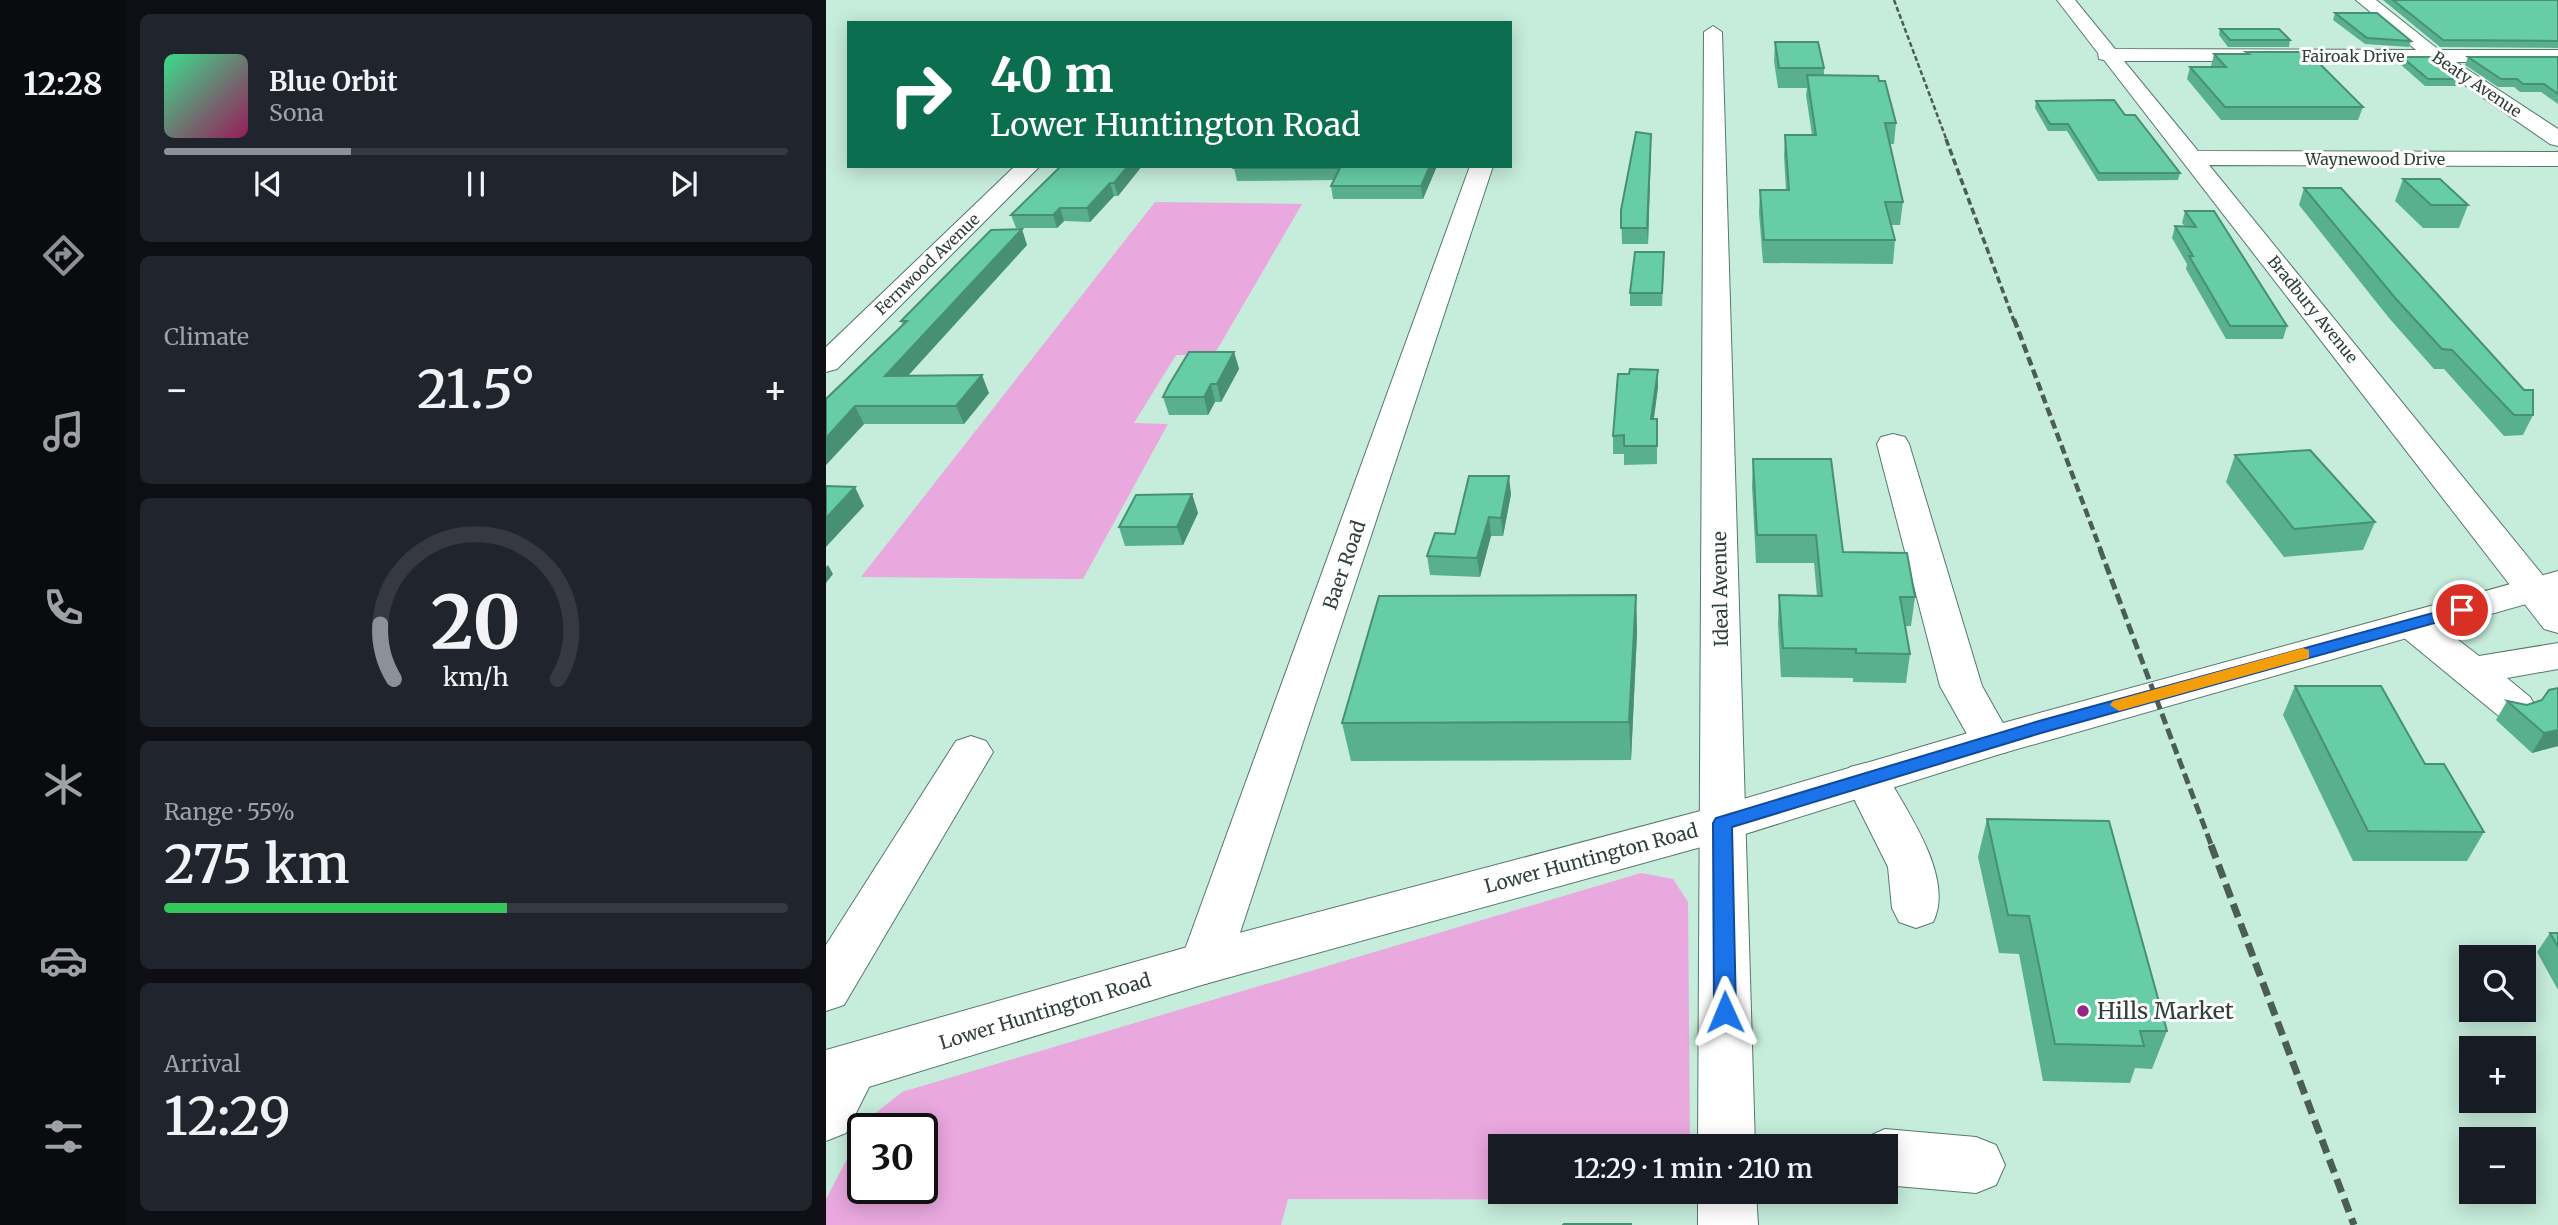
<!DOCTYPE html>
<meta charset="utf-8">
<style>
body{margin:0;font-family:Merriweather,serif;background:#20242c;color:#f1f3f6;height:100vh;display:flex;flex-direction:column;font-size:26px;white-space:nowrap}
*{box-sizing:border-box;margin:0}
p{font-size:23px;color:#9ea1a6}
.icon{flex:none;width:38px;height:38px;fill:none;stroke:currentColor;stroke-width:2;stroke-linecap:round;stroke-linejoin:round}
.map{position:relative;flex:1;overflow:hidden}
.panel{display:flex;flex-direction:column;gap:14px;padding:14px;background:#0d0f14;width:700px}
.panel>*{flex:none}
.guide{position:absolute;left:21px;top:21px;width:665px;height:147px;border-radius:0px;box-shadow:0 4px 18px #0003;background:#0b6e4f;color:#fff;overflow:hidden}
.tools{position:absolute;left:1633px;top:945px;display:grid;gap:14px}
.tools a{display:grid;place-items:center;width:77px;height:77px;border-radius:0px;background:#171b24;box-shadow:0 4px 18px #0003;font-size:35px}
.speed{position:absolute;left:21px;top:1113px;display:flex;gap:14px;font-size:35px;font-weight:700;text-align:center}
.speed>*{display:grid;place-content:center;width:91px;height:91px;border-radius:50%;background:#171b24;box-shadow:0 4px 18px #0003;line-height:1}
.speed .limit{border:4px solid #111;border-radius:10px;background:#fff;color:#111}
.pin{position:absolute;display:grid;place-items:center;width:60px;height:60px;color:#fff;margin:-30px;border:4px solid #fff;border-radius:50%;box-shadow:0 2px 7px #0007}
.me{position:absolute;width:77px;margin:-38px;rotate:359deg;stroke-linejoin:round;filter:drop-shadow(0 0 5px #0008)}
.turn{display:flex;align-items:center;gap:24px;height:147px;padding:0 28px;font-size:32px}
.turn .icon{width:91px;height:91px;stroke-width:2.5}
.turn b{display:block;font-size:49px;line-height:60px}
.big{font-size:52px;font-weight:600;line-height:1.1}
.panel .tile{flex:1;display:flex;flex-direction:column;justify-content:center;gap:10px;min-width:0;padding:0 24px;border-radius:10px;background:#20242c}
.panel .dial{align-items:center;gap:0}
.dial svg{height:182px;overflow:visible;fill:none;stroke:#363941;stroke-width:7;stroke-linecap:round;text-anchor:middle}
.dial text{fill:#f1f3f6;stroke:none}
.song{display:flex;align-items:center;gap:21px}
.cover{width:84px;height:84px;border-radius:10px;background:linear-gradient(135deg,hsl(150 70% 55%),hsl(330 70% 35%))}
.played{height:7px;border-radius:4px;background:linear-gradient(90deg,#8c9099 30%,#363941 30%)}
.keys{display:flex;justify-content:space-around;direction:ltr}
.heat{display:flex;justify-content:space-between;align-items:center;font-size:38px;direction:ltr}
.charge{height:10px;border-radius:5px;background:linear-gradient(90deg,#34c759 55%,#363941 0)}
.trip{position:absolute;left:662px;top:1134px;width:410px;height:70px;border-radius:0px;background:#171b24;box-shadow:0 4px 18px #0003;font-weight:600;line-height:70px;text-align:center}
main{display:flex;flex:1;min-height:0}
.dock{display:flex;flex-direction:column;width:126px;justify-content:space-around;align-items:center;background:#090b0e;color:#9ea1a6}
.dock .icon{width:49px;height:49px}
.dock .on{color:#8c9099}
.dock b{font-size:32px;color:#f1f3f6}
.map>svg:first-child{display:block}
</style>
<main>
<nav class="dock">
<b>12:28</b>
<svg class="icon on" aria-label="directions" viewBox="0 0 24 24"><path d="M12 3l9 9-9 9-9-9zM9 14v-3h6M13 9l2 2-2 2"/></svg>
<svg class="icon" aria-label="music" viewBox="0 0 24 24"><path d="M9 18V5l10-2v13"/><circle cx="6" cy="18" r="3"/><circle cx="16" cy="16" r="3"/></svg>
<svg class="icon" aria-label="phone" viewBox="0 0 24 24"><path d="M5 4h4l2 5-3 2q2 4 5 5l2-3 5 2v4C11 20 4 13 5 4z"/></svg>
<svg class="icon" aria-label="climate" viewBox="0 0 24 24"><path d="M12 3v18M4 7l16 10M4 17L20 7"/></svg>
<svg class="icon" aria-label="car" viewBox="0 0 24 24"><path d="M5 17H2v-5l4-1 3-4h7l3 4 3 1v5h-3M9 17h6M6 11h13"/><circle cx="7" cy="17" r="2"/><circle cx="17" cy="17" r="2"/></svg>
<svg class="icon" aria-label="filters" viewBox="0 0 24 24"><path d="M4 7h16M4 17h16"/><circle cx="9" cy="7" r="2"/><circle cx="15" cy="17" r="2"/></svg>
</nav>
<section class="panel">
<div class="tile">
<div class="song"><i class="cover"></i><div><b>Blue Orbit</b><p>Sona</p></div></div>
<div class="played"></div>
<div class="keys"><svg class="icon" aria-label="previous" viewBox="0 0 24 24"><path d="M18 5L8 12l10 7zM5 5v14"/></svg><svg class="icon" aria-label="pause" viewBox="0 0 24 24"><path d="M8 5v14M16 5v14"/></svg><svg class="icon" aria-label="next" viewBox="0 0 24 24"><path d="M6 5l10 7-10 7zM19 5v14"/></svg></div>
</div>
<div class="tile"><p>Climate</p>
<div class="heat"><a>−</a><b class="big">21.5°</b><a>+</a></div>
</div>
<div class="tile dial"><svg viewBox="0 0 100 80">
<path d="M14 69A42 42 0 1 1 86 69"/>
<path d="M14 69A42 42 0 0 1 8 45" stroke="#8c9099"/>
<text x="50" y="56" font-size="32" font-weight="700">20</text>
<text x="50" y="72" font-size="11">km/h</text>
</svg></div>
<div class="tile"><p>Range · 55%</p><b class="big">275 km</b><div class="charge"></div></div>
<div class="tile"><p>Arrival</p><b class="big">12:29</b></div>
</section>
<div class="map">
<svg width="1732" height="1225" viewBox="0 0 1732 1225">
<rect width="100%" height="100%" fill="#c6ecdb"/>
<!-- green -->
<path fill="#e9a8de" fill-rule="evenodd" d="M329 202 476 204 388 355H350L308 423 342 424 257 579 35 577Z
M815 873 847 879 862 902 864 1146H674V1192H864V1200L462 1199 455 1225H0V1199L42 1119 76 1092ZM37 1129H96V1188H37Z"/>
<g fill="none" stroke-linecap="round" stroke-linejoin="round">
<!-- minor casing -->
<g stroke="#56796a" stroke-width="2">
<path id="minor" d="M1231 0H1249L1289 49 1590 50 1530 0H1550L1613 50H1732V62H1630L1732 129V146L1724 144 1604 61H1298L1372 151 1732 152V166L1383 165 1732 594V633L1718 629 1278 60 1273 59 1272 53Z
M887 26 896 32 929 1146H872L878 32Z
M189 166H214L11 369 0 372V347Z
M644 166H667L404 963 397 978 379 984 361 978 354 963Z
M1067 434 1079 437 1083 444 1156 686 1187 741 1181 752 1166 756 1151 752 1114 686 1051 444 1055 437Z
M1586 611 1600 615 1653 656 1732 643V669L1681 678 1704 697 1710 707 1704 717 1689 722 1674 717 1572 633 1567 624 1572 615Z
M145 736 160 741 167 752 18 1005 0 1011V945L130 741Z
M1040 763 1056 767C1078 807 1130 877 1107 922L1090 928 1073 922 1066 908 1062 867 1018 779 1024 767Z
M25 1044 44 1052 52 1069 20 1133 0 1141V1062L6 1052Z
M1059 1129 1150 1137 1170 1145 1179 1165 1170 1185 1150 1193 1059 1185V1146H1035L1039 1138Z
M872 1192H930L932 1225H872Z"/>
</g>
<!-- major casing -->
<g stroke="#56796a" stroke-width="2">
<path id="major" d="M1732 571V595L1174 754 897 841 379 984 0 1100V1050L379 942 897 805 1166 726Z"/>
</g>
<!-- minor -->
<use href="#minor" fill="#fff" fill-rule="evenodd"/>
<!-- major -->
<use href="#major" fill="#fff" fill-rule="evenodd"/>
<!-- rail-far4 -->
<path stroke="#4b5e55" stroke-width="2.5" stroke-dasharray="5 2.5" stroke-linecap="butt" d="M1068 0 1121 141"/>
<!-- rail-far3 -->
<path stroke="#4b5e55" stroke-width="3.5" stroke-dasharray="7 3.5" stroke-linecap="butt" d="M1120 139 1188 321"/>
<!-- rail-far2 -->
<path stroke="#4b5e55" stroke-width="4.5" stroke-dasharray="9 4.5" stroke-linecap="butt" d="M1188 319 1275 551"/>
<!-- rail-far1 -->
<path stroke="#4b5e55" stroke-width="5" stroke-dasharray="11 5" stroke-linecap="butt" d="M1274 549 1386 847"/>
<!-- rail -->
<path stroke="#4b5e55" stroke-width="7" stroke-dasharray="14 7" stroke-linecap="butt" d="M1385 845 1528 1225"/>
</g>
<!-- wall -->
<path fill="#59b08f" d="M1557 0H1732V48L1614 47Z
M1509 13 1585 41 1583 47 1539 44 1507 20Z
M1394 29 1464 40 1463 47H1402L1393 35Z
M949 42 998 68V75L1070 123 1068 144H1064L1077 202 1074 225H1065L1069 240 1067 264 937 263 933 213 934 190H960L958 156 959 135H986L980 95 981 88H952L948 61Z
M1420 52 1537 107 1532 120H1395L1361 79 1364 67 1385 66 1388 54H1419Z
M1576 57 1638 79 1636 86H1599L1574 64Z
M1642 57H1732V104L1715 92H1694L1688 87H1672L1639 65Z
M1210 101 1299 115 1354 173 1352 180 1272 181 1241 131H1222L1209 108Z
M825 148 822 244H796L795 210Z
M316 166 292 196H288L264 222 238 221 231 228H190L185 215Z
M611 166 597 199H507L505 186 508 180 411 181 408 168Z
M1577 179 1642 205 1633 228H1597L1569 201Z
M1478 188 1707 415 1697 435 1678 436 1618 369H1608L1563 318 1473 205Z
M1359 211 1461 326 1457 339H1400L1360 269 1361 264 1346 238 1349 226H1359L1356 223Z
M201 245 82 376 163 393 138 424H38L0 465V399L77 326 75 321Z
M838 265 836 306H804V293Z
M408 352 413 369 395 402H389L382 415H343L337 397Z
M832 370V387L828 419H831V464L798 465V454H787V436L803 374Z
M1409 455 1549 522 1537 550 1458 557 1400 482Z
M927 459 1017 552 1089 597 1085 626H1079L1084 654 1080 683 1027 682V678L955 677 952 624 953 595 991 596 988 563H930L926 486Z
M366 494 372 513 357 545 299 546 293 527Z
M685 494 677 536H665L654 577 604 575 601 556 629 534Z
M810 595 811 633 805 760 525 761 516 723Z
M1469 686 1599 764 1658 832 1641 861H1527L1457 715Z
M1716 700 1732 746 1706 753 1670 720 1681 701 1701 705Z
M1161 819 1341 1031 1326 1069 1309 1068 1304 1083 1217 1081 1193 954 1173 953 1152 857Z
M1724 933H1732V990L1711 952Z"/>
<!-- shaded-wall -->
<path fill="#489074" d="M825 134V148L822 244 821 228Z
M302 166H316L292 196 288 183Z
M604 166H611L597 199 595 186Z
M284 183 288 196 264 222 261 208Z
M234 208 238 221 231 228 227 215Z
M196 229 201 245 66 393 59 376Z
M408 352 413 369 395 402 391 384Z
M832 370V387L825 437V419Z
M156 375 163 393 138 424 130 406Z
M385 384 389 402 382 415 378 397Z
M29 406 38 424 0 465V438Z
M683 476 685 494 677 536 675 518Z
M29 487 38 506 0 547V518Z
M366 494 372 513 357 545 351 527Z
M663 517 665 536 654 577 651 558Z
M2 565 7 574 0 583V567Z
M810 595 811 633 805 760 803 722Z
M1732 730V746L1706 753 1718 733Z"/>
<!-- building -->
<path fill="#67cda6" stroke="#489074" stroke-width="2" d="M1567 0H1732V41L1617 40Z
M1509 13H1551L1585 41 1541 38Z
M1394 29H1453L1464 40H1404Z
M949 42H992L998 68H953Z
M1420 52H1482L1537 107H1399L1364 67H1400L1388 54H1423Z
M1576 57H1605L1638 79H1602Z
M1642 57H1732V94L1718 84H1697L1691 79H1675Z
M981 75 1052 76 1053 81H1059L1070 123H1059L1077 202H1059L1069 240H938L934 190H963L959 135H990Z
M1288 100 1299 115H1309L1354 173H1273L1242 124H1224L1210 101Z
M810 132 825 134 821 228H795V210Z
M235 166H302L288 183H284L261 208H234L227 215H185Z
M410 166H604L595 186H505L514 168H408Z
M1577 179H1614L1642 205H1605Z
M1478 188H1515L1698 390H1707V415H1688L1626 350 1616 349 1570 299Z
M1359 211H1388L1461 326H1404L1363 256H1367L1349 226 1370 227Z
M196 229 59 376 156 375 130 406H29L0 438V399L81 321H75L165 230Z
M809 252H838L836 293H804Z
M363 352H408L391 384H385L378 397H337L343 385Z
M804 369 832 370 825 419H831V446H798V435L787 436 792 374H803Z
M1484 450 1549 522 1468 529 1409 455Z
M927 459H1005L1017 552 1081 553 1089 597H1074L1084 654 1030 653V649L957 648 953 595 996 596 990 535H931Z
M643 476H683L675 518 663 517 651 558 601 556 609 533 629 534Z
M0 486 29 487 0 518Z
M366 494 351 527H293L310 495Z
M810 595 803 722 516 723 553 596Z
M1469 686H1555L1599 764H1618L1658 832 1542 831Z
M1732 688V730L1718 733 1681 701 1701 705 1716 700 1723 690Z
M1161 819 1283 821 1341 1031H1314L1318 1046 1229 1044 1203 916 1182 915Z
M1724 933H1732V947Z
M738 1224H805V1225H737Z"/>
<!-- route -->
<path fill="#1a73e8" stroke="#114b97" stroke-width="2" d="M1636 605 1644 610 1641 614 1215 733 906 827 910 1012 907 1018 899 1021 891 1018 888 1012 887 823 890 818 1213 721Z"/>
<!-- slow -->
<path fill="#f59e0b" d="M1477 648 1483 650V658L1293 711 1284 705 1287 701Z"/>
<!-- markers -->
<circle fill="#932688" stroke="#fff" stroke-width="2.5" cx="1257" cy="1011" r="7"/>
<g text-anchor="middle" stroke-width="6" stroke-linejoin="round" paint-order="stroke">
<!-- far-street labels -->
<g font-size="16" fill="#314039" stroke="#fff">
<text x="1527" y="62">Fairoak Drive</text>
<text transform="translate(1651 84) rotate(34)" y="6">Beaty Avenue</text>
<text x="1549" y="165">Waynewood Drive</text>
<text transform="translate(101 264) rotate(-44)" y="6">Fernwood Avenue</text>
<text transform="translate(1487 309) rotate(51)" y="6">Bradbury Avenue</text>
</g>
<!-- street labels -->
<g font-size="19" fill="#314039" stroke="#fff">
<text transform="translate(518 565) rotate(-71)" y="7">Baer Road</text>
<text transform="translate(894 589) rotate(-91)" y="7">Ideal Avenue</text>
<text transform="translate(765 858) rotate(-15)" y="7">Lower Huntington Road</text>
<text transform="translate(219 1011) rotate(-17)" y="7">Lower Huntington Road</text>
</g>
<!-- near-poi labels -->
<g font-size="23" fill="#314039" stroke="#fff" text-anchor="start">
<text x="1271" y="1019">Hills Market</text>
</g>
</g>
</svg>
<div class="tools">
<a><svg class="icon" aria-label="search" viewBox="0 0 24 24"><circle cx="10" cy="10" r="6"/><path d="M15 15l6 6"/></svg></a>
<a>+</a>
<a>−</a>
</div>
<div class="speed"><div class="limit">30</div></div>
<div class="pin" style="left:1636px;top:610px;background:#d93025"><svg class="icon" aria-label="arrive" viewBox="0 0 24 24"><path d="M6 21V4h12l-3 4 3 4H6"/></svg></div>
<svg class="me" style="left:899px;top:1012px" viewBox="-20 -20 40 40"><path d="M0-17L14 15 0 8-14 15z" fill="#1a73e8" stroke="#fff" stroke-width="4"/></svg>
<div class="trip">12:29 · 1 min · 210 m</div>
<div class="guide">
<div class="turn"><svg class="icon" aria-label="right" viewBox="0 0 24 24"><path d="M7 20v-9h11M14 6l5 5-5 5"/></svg><div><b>40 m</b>Lower Huntington Road</div></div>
</div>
</div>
</main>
